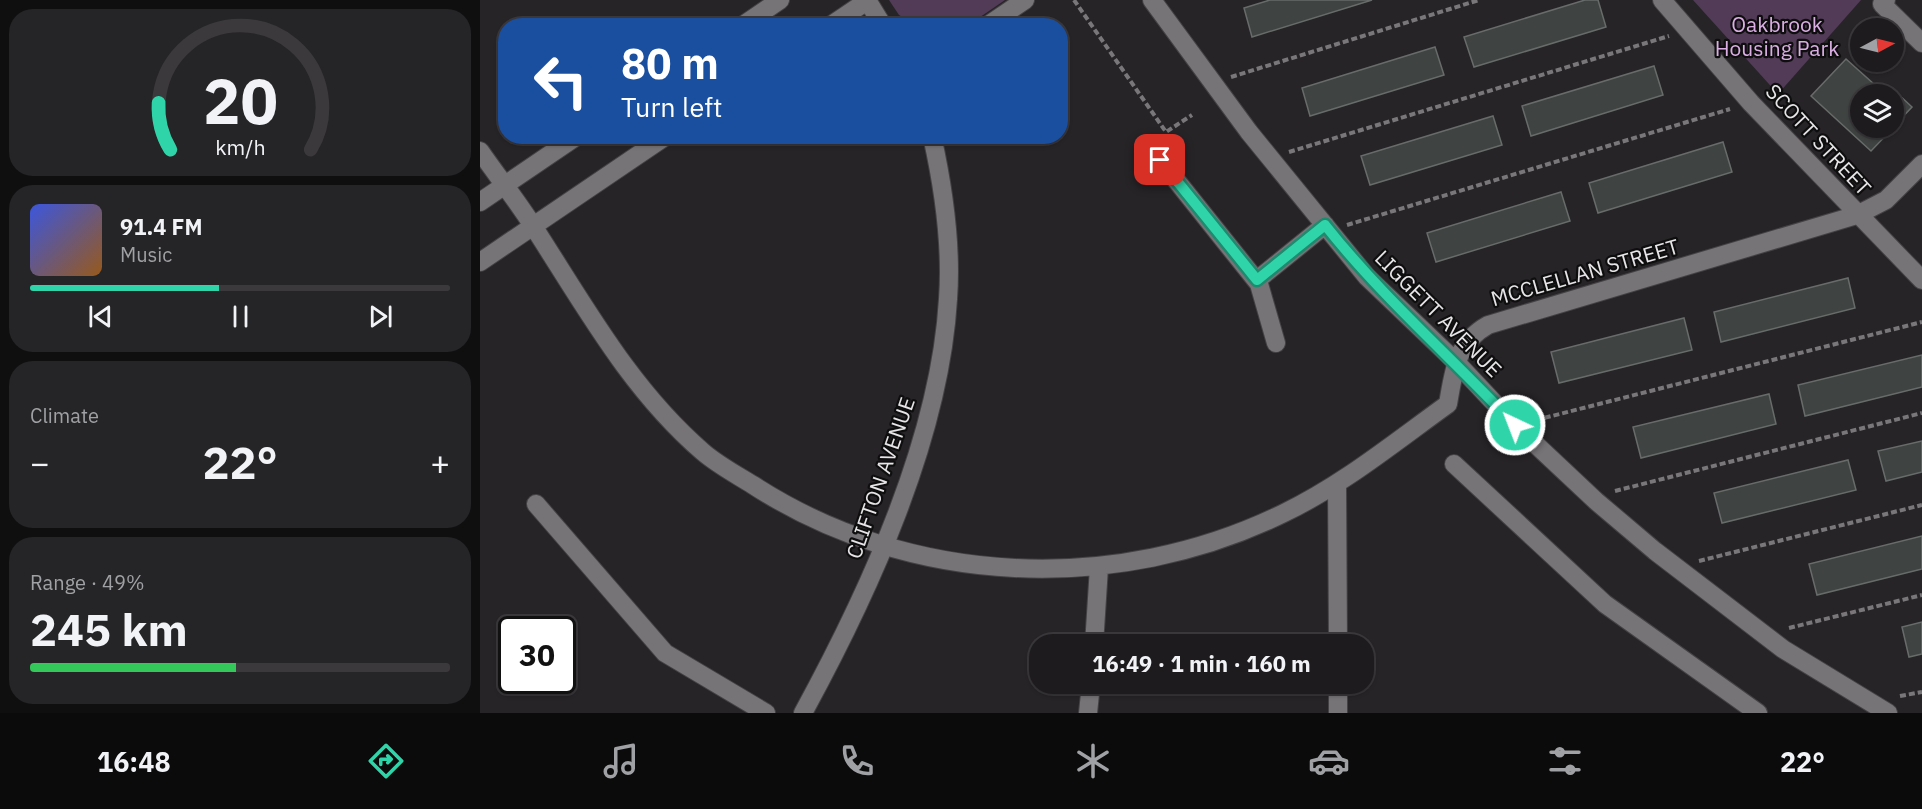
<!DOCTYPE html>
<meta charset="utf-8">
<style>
body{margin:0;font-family:"IBM Plex Sans",sans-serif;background:#252427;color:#f1f3f6;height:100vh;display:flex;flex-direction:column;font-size:22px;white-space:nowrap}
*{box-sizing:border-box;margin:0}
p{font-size:20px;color:#a0a1a4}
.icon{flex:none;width:33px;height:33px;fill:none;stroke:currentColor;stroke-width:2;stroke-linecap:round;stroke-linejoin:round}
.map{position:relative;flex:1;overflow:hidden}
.side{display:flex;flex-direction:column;gap:9px;padding:9px;background:#100f10;width:480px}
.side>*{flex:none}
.banner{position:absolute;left:18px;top:18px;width:570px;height:126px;border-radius:24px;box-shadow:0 2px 4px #0004,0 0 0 2px #3b393c;background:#1a4fa0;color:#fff;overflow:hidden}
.needle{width:39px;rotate:83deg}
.controls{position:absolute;left:1370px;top:18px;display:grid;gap:12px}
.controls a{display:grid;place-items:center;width:54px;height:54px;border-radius:50%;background:#1d1b1e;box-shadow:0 2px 4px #0004,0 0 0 2px #3b393c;font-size:30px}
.speed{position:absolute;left:18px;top:616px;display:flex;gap:12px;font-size:30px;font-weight:700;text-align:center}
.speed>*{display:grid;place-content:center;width:78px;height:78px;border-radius:50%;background:#1d1b1e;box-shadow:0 2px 4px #0004,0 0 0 2px #3b393c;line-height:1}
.speed .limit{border:3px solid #111;border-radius:9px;background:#fff;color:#111}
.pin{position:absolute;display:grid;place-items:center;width:51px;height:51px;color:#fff;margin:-26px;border-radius:12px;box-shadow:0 3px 9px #0006}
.me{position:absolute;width:66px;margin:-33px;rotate:317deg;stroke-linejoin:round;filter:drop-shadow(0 0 4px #0008)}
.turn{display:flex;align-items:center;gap:21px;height:126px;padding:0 24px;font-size:27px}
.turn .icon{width:78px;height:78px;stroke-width:2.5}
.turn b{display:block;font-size:42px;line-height:51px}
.big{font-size:45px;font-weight:700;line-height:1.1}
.side .widget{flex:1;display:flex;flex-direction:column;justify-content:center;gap:9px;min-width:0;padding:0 21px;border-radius:24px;background:#252427}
.side .dial{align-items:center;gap:0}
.dial svg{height:156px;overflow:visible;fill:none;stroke:#3b393c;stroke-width:7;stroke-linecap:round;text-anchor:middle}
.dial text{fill:#f1f3f6;stroke:none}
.song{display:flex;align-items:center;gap:18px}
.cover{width:72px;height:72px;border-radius:9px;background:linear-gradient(135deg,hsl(230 70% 55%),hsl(30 70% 35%))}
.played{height:6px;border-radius:3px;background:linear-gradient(90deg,#30d4a9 45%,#3b393c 45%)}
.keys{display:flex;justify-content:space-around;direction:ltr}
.heat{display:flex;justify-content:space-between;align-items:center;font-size:33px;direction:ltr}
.charge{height:9px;border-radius:4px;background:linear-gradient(90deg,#34c759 49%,#3b393c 0)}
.trip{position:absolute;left:549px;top:634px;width:345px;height:60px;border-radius:24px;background:#1d1b1e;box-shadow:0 2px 4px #0004,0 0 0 2px #3b393c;font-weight:700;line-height:60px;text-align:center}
.tabs{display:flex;height:96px;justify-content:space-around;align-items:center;background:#0c0b0c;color:#a0a1a4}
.tabs .icon{width:42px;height:42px}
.tabs .selected{color:#30d4a9}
.tabs b{font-size:27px;color:#f1f3f6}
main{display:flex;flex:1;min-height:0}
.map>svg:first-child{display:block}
</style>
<main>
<section class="side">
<div class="widget dial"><svg viewBox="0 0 100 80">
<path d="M14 69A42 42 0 1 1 86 69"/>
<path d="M14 69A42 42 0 0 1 8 45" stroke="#30d4a9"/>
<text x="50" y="56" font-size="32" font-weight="700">20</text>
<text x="50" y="72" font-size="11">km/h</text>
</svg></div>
<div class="widget">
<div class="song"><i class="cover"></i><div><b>91.4 FM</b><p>Music</p></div></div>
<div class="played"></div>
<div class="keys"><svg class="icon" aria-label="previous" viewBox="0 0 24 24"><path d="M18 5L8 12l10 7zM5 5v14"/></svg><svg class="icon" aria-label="pause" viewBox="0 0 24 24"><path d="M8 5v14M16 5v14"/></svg><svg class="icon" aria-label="next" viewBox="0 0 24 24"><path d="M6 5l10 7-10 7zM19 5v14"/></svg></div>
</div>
<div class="widget"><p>Climate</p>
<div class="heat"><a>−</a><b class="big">22°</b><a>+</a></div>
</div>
<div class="widget"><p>Range · 49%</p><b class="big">245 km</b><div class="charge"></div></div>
</section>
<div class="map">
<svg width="1442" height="713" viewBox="0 0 1442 713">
<rect width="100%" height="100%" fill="#272428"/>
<!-- green -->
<path fill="#523b57" d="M409 0H525L487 26 436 25 419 15Z
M1213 0H1381L1298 94Z"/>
<!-- building -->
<path fill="#3f4341" stroke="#676c6a" stroke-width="1.5" d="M790 0H892L772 37 764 8Z
M1105 0H1118L1126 27 994 67 984 37Z
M955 47 964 75 830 116 822 88Z
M1366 59 1405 94H1380V128H1413L1391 151 1331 96Z
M1174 66 1183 95 1051 136 1042 106Z
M1418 94 1432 107 1413 127V100Z
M1013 116 1022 145 890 185 881 156Z
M1243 142 1252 172 1118 213 1109 183Z
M1081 192 1090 221 956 262 947 233Z
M1368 278 1375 308 1241 342 1234 312Z
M1204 318 1212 350 1079 383 1071 352Z
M1442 355V387L1325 416 1318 385Z
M1289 394 1296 424 1161 458 1153 427Z
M1442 441V472L1406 481 1398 451Z
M1368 460 1376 490 1242 523 1234 493Z
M1442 536V569L1337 595 1329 564Z
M1442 622V654L1429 657 1422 627Z"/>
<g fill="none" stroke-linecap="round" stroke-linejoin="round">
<!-- minor casing -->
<g stroke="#444244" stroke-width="20">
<path id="minor" d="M387 0 403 26
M672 0 769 132 887 277 975 361 1035 425 1116 501 1175 551 1303 649 1408 713
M1182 0 1271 103 1442 280
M1406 0 1402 4 1442 43
M262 26 300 0
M350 26 387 1
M507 26 545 0
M0 151C18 177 38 202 55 229 106 308 151 390 223 452 238 465 257 475 273 485 430 587 637 595 804 513 864 484 915 442 968 404 974 370 976 343 1008 325L1377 215 1406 200 1442 164
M680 160 779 284 796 343
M0 202 97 136
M0 262 186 136
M777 280 845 225
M974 464 1125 604 1278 713
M857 484 858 645
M56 504 185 653 286 713
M614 645 619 567
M323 713C389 592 460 438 468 299 472 244 464 190 452 136
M608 713 611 684
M858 713V684"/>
</g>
<!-- path -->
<path stroke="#7a777a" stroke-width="4" stroke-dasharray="6 3" stroke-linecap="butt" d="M594 0 686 132 712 115
M751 77 999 0
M809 152 1189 36
M867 225 1250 109
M1056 420 1442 322
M1135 491 1442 413
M1219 561 1442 505
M1309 628 1442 595
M1420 696 1442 692"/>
<!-- minor -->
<use href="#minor" stroke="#777478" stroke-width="18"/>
</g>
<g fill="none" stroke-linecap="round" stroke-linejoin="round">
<!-- route casing -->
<g stroke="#1f8a6e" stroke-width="15">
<path id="route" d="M680 160 777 280 845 225C902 297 972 358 1035 425"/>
</g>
<!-- route -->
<use href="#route" stroke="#30d4a9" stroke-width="10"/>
</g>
<g text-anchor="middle" stroke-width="4.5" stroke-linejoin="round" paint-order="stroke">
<!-- park labels -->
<g font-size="21" fill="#dbafe5" stroke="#0f0e0f">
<text x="1297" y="32">Oakbrook<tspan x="1297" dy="24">Housing Park</tspan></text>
</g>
<!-- street labels -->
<g font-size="21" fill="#e7e5e7" stroke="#0f0e0f">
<text transform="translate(1338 140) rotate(47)" y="7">SCOTT STREET</text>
<text transform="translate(1105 273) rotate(-16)" y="7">MCCLELLAN STREET</text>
<text transform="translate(958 314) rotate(45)" y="7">LIGGETT AVENUE</text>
<text transform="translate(401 478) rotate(-71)" y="7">CLIFTON AVENUE</text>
</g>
</g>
</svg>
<div class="controls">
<a><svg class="needle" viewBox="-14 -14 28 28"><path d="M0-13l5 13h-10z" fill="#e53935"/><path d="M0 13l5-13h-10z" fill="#a0a1a4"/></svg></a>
<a><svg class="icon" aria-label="layers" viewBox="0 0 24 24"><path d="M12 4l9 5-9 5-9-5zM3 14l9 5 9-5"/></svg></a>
</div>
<div class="speed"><div class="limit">30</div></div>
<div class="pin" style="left:680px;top:160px;background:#d93025"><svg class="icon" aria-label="arrive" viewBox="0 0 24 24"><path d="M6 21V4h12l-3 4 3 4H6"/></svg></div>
<svg class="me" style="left:1035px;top:425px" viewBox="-20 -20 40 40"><circle r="17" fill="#30d4a9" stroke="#fff" stroke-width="3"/><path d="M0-11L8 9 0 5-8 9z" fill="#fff"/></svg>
<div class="trip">16:49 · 1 min · 160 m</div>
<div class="banner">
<div class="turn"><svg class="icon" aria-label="left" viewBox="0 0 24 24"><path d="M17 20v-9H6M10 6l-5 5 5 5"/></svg><div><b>80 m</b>Turn left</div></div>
</div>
</div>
</main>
<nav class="tabs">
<b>16:48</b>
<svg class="icon selected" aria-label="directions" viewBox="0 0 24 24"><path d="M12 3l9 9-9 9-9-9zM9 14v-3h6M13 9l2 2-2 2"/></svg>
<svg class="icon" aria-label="music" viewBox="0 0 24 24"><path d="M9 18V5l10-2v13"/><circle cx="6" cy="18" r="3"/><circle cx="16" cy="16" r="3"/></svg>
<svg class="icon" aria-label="phone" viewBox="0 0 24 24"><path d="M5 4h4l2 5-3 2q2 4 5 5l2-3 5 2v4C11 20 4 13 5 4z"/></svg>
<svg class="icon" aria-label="climate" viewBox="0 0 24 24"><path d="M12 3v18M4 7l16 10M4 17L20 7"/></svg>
<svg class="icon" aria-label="car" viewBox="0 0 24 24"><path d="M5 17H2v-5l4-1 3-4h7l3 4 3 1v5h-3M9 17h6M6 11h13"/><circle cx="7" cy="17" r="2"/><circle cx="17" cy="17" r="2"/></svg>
<svg class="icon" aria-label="filters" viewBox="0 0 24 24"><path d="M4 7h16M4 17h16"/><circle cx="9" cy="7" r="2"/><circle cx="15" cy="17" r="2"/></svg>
<b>22°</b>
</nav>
